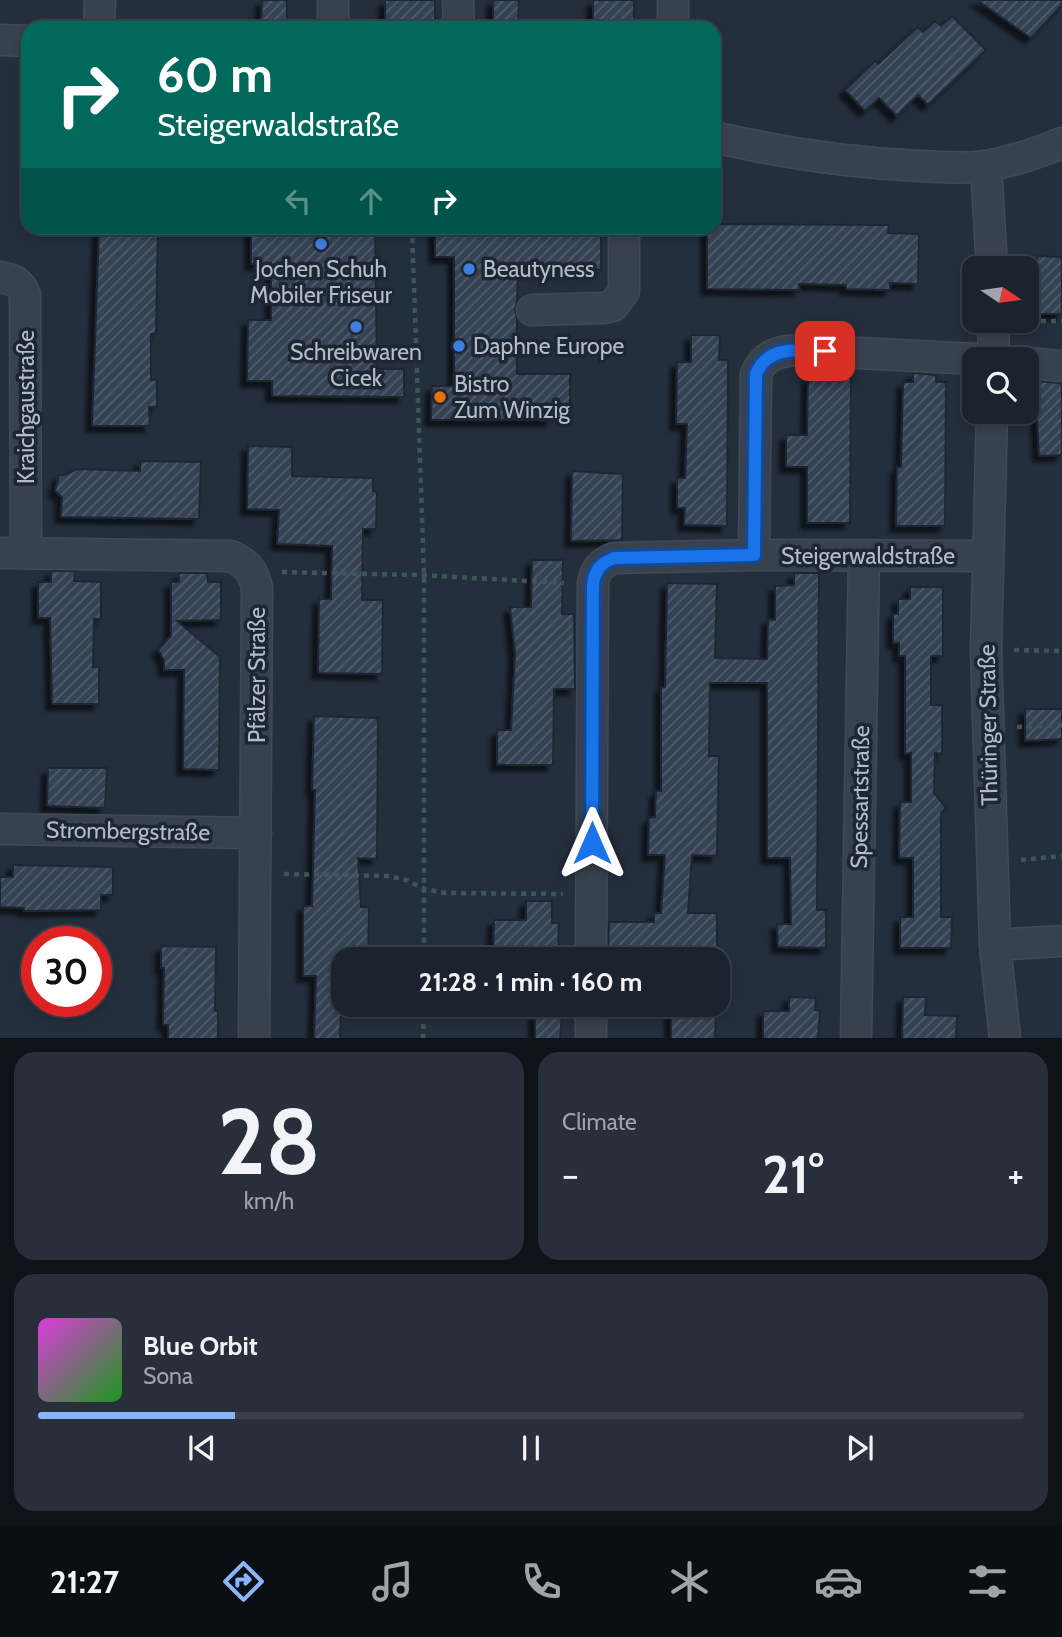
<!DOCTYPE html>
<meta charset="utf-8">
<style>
body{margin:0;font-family:Cabin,sans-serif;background:#282f3a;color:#f1f3f6;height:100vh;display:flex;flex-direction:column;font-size:26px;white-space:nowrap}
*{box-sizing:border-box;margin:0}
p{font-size:23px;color:#a0a4aa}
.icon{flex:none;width:38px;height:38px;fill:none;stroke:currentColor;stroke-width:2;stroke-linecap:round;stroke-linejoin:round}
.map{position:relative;height:1038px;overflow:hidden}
.sheet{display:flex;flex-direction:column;gap:14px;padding:14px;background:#0f1319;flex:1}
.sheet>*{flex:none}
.top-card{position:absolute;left:21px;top:21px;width:700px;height:214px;border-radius:21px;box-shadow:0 4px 10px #0003,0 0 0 2px #39404a;background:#00695c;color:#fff;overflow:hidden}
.needle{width:46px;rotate:103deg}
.fabs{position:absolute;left:962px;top:256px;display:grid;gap:14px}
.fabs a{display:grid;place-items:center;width:77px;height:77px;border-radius:14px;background:#1b232e;box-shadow:0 4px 10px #0003,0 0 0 2px #39404a;font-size:35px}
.speed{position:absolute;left:21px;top:926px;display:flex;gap:14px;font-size:35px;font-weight:700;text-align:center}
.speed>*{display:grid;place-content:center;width:91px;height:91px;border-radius:50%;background:#1b232e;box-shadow:0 4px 10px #0003,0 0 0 2px #39404a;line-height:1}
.speed .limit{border:10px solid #d22;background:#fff;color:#111}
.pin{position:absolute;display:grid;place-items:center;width:60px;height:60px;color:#fff;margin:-30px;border-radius:14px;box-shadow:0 4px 10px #0006}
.me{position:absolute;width:77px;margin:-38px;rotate:0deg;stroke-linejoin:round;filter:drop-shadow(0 0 5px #0008)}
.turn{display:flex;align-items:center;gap:24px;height:147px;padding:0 21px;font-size:32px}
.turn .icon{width:91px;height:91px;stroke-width:2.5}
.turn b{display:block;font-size:49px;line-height:60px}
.lanes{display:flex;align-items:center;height:66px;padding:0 21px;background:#0003;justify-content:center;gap:35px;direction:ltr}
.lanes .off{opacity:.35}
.big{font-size:52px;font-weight:700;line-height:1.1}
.sheet .card{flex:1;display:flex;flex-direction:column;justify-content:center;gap:10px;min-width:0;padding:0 24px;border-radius:21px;background:#282f3a}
.sheet .dial{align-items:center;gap:0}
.dial b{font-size:91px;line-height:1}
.song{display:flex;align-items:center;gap:21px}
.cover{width:84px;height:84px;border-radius:10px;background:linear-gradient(135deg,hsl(300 70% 55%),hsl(120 70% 35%))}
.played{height:7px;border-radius:4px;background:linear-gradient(90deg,#8ab4f8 20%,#39404a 20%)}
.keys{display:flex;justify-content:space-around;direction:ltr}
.heat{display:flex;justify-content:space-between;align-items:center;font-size:38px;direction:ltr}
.sheet .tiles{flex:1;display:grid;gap:14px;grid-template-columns:1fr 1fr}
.card:last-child{grid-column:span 2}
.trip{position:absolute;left:331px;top:947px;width:399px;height:70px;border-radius:21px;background:#1b232e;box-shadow:0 4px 10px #0003,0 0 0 2px #39404a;font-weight:700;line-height:70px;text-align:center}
.menu{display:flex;height:112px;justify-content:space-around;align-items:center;background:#0b0e12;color:#a0a4aa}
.menu .icon{width:49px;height:49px}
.menu .selected{color:#8ab4f8}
.menu b{font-size:32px;color:#f1f3f6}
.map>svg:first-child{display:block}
</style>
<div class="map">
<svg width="1062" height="1039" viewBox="0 0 1062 1039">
<defs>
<pattern id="building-hatch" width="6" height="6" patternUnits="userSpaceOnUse" patternTransform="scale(1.75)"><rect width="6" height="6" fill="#364354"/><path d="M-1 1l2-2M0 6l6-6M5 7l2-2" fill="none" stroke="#515c6b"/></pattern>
<filter id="shadow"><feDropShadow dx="-6" dy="6" stdDeviation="2" flood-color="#0009"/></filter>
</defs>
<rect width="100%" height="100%" fill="#242f3e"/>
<!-- building -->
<path fill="url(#building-hatch)" stroke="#1f2835" stroke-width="2" filter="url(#shadow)" d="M262 0H287V26H261Z
M385 0H435V28H385Z
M493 0H519L518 28H493Z
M593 0H634V28H593Z
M977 0H1062V5L1031 38Z
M952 16 986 50 928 105 918 95 897 116 879 98 865 111 845 90 875 61 878 64 918 27 923 32 935 21 941 26Z
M714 224 889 225 888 233 919 234 918 284 890 283V290L846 289V285L799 284 800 290 707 289V228H714Z
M99 228H158L156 334H151V380H157V407H149L150 426H92Z
M251 228H375L377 369H404V397L272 396V381H247L248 320H271V263L251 264Z
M435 228H601V270H518L517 301 515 310 517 319V374H570V412H552V420H431L432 386H454V257H435Z
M1037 256 1062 257V314H1035V297H1030V274L1037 275Z
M691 335H720L719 360H728L727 526 684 525 685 508H677V478H685L687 424H676L677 362H691Z
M913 373 936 375V382H946L945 526H896L897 467H901L903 382H913Z
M808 378H851L850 523H807V467H786V435H807Z
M1035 381 1061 383 1062 387V455L1039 456Z
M248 446 292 447V476L373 478V491L377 492 376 529H363L362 600H383L382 674 318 673 319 599H331L332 546 277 544 279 510 247 509Z
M140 461 201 462 199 519 61 517 62 497 55 491 59 475H65L77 469 140 471Z
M572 471 623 474 622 540 571 541Z
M532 560H563L562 614H574L575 689H554L553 765H497V730H511L515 654 510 607H531Z
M51 571H75L74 581 101 582V619H94L93 667H99V704H52L50 618H38V582H51Z
M179 573H207L208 582H221V620L177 621 220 657 219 770 183 769 184 670H164V660L158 650 171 636V582H179Z
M794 573H819L817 910H826V948L778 947 777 924H791L790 858H767V683H710L709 756H719L717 856 692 855 688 913H717V959H608L609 922H654V913H661L665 855H648L649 818 655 817 656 791H661V687H665L667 583 717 584 715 658 767 659 768 619 775 620V586L794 585Z
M910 587H943V656H931V705H942V754L935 753 934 793 946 808 941 813V917H952L951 948H900V917H913V858H899L900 802H911V753L905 754V656H899V643H893V614H898V599H910Z
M1025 709H1062V739L1025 741Z
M314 716 378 718 377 859 358 858 361 907H369L368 959H343L340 1039H314L316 976H303V906H312L315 790H312Z
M48 768H107L105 808 47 806Z
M13 865 113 867V895H101V910L24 911V908L0 907V877H13Z
M526 901H552V923H559L558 959H493L494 920H526Z
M161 946 216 947 215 1011H218V1039H168V1025H163L164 968H161Z
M789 997 816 998 815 1010 820 1011 818 1039H763V1011H789Z
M903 997H926L925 1015 957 1016 956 1039H902Z
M671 1012 716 1013 715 1039H671Z
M535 1014H562L560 1039H535Z"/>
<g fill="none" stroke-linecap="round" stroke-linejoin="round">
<!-- minor casing -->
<g stroke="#414a57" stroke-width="33">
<path id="minor" d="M333 0V28
M458 0 459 28
M99 28 100 0
M673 28V0
M0 40 28 41
M714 137C782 153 851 163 921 166 942 167 964 169 985 166 1011 162 1037 153 1062 143
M986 166 992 268
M0 277C14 279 20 282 25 295L26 553
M532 310 603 308 613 306 624 291V228
M993 320 994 359
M1027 363 1062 366
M992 411 986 649 995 945 1005 1039
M0 553 231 556C247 564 253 570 257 588L254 1039
M754 555 756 374C765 354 779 351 800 350L975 359
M0 829 256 833
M995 945 1062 941
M591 959 593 584C595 570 601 563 614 558L754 555 988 556
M591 1039V1004
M856 1039 864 556"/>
</g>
<!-- path -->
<path stroke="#3f5557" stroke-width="4.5" stroke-dasharray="5 5" stroke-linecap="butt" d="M412 228 424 575V959
M1021 321H1062
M282 572 419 575 564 583
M1014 650 1062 651
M1017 727 1062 725
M1021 860 1062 856
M284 874 388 876 406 880 425 889 445 893 563 894
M423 1039 424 1004"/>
<!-- minor -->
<use href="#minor" stroke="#38414e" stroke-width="30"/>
</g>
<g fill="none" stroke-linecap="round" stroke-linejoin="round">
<!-- route casing -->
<g stroke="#114b97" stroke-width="18">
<path id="route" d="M592 843 593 584C595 570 601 563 614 558L754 555 756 374C768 345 798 350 825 351"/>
</g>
<!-- route -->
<use href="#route" stroke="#1a73e8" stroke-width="12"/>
</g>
<!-- markers -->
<g fill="#3f7fe0" stroke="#1d2633" stroke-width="2.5">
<circle cx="321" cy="244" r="7"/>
<circle cx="469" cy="269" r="7"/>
<circle cx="356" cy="327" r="7"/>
<circle cx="459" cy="346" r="7"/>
</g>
<circle fill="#e8710a" stroke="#1d2633" stroke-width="2.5" cx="440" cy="397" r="7"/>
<g text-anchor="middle" stroke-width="7" stroke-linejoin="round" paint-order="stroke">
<!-- poi labels -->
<g font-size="23" fill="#b4bcc9" stroke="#1d2633" text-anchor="start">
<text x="321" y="277" text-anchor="middle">Jochen Schuh<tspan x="321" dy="26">Mobiler Friseur</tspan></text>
<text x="483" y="277">Beautyness</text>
<text x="473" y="354">Daphne Europe</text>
<text x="356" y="360" text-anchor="middle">Schreibwaren<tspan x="356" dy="26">Cicek</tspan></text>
<text x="454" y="392">Bistro<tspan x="454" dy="26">Zum Winzig</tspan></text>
</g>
<!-- street labels -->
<g font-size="23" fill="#b4bcc9" stroke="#1d2633">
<text transform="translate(26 407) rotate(-90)" y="8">Kraichgaustraße</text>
<text x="868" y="564">Steigerwaldstraße</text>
<text transform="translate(257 675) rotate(-90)" y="8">Pfälzer Straße</text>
<text transform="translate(988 725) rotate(-91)" y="8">Thüringer Straße</text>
<text transform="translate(860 797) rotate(-89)" y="8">Spessartstraße</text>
<text transform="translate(128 831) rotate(1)" y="8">Strombergstraße</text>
</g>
</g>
</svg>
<div class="fabs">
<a><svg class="needle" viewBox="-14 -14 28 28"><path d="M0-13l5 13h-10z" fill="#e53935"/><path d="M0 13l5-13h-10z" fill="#a0a4aa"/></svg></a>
<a><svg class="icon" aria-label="search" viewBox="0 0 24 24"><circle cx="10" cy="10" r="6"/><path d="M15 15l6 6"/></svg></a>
</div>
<div class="speed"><div class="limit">30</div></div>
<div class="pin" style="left:825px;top:351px;background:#d93025"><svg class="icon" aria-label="arrive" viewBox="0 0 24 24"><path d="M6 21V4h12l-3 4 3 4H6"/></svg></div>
<svg class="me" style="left:592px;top:843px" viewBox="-20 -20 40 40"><path d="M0-17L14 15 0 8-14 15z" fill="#1a73e8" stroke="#fff" stroke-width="4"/></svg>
<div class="trip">21:28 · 1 min · 160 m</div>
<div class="top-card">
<div class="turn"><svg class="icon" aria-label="right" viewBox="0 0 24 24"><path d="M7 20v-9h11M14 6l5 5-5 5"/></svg><div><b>60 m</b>Steigerwaldstraße</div></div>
<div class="lanes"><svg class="icon off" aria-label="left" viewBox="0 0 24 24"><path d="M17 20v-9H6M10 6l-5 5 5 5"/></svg><svg class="icon off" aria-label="ahead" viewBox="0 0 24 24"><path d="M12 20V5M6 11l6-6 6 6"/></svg><svg class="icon" aria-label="right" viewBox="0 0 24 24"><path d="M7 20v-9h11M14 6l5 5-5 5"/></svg></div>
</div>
</div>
<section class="sheet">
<div class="tiles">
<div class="card dial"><b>28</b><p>km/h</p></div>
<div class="card"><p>Climate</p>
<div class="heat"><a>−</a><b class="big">21°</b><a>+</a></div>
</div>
<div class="card">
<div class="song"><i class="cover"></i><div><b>Blue Orbit</b><p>Sona</p></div></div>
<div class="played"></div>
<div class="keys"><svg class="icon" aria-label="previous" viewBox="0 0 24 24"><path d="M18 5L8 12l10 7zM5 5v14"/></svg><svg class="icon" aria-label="pause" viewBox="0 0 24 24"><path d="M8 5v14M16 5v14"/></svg><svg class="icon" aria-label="next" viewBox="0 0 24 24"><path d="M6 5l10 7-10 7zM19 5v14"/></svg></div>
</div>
</div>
</section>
<nav class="menu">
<b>21:27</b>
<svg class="icon selected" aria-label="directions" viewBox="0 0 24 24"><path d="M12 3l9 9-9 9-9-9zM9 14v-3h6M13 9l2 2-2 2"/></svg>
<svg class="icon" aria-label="music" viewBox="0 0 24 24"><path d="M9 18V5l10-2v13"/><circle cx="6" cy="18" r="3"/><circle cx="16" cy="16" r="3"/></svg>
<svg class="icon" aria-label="phone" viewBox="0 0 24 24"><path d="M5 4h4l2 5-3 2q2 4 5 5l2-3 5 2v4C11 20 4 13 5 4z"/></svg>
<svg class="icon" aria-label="climate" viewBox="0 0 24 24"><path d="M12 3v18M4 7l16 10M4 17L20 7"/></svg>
<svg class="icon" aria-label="car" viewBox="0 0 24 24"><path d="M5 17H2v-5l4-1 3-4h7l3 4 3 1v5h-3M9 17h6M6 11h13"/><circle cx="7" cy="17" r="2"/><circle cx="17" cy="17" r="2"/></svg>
<svg class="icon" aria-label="filters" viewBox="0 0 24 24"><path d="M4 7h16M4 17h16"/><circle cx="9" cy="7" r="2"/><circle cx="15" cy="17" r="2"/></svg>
</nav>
